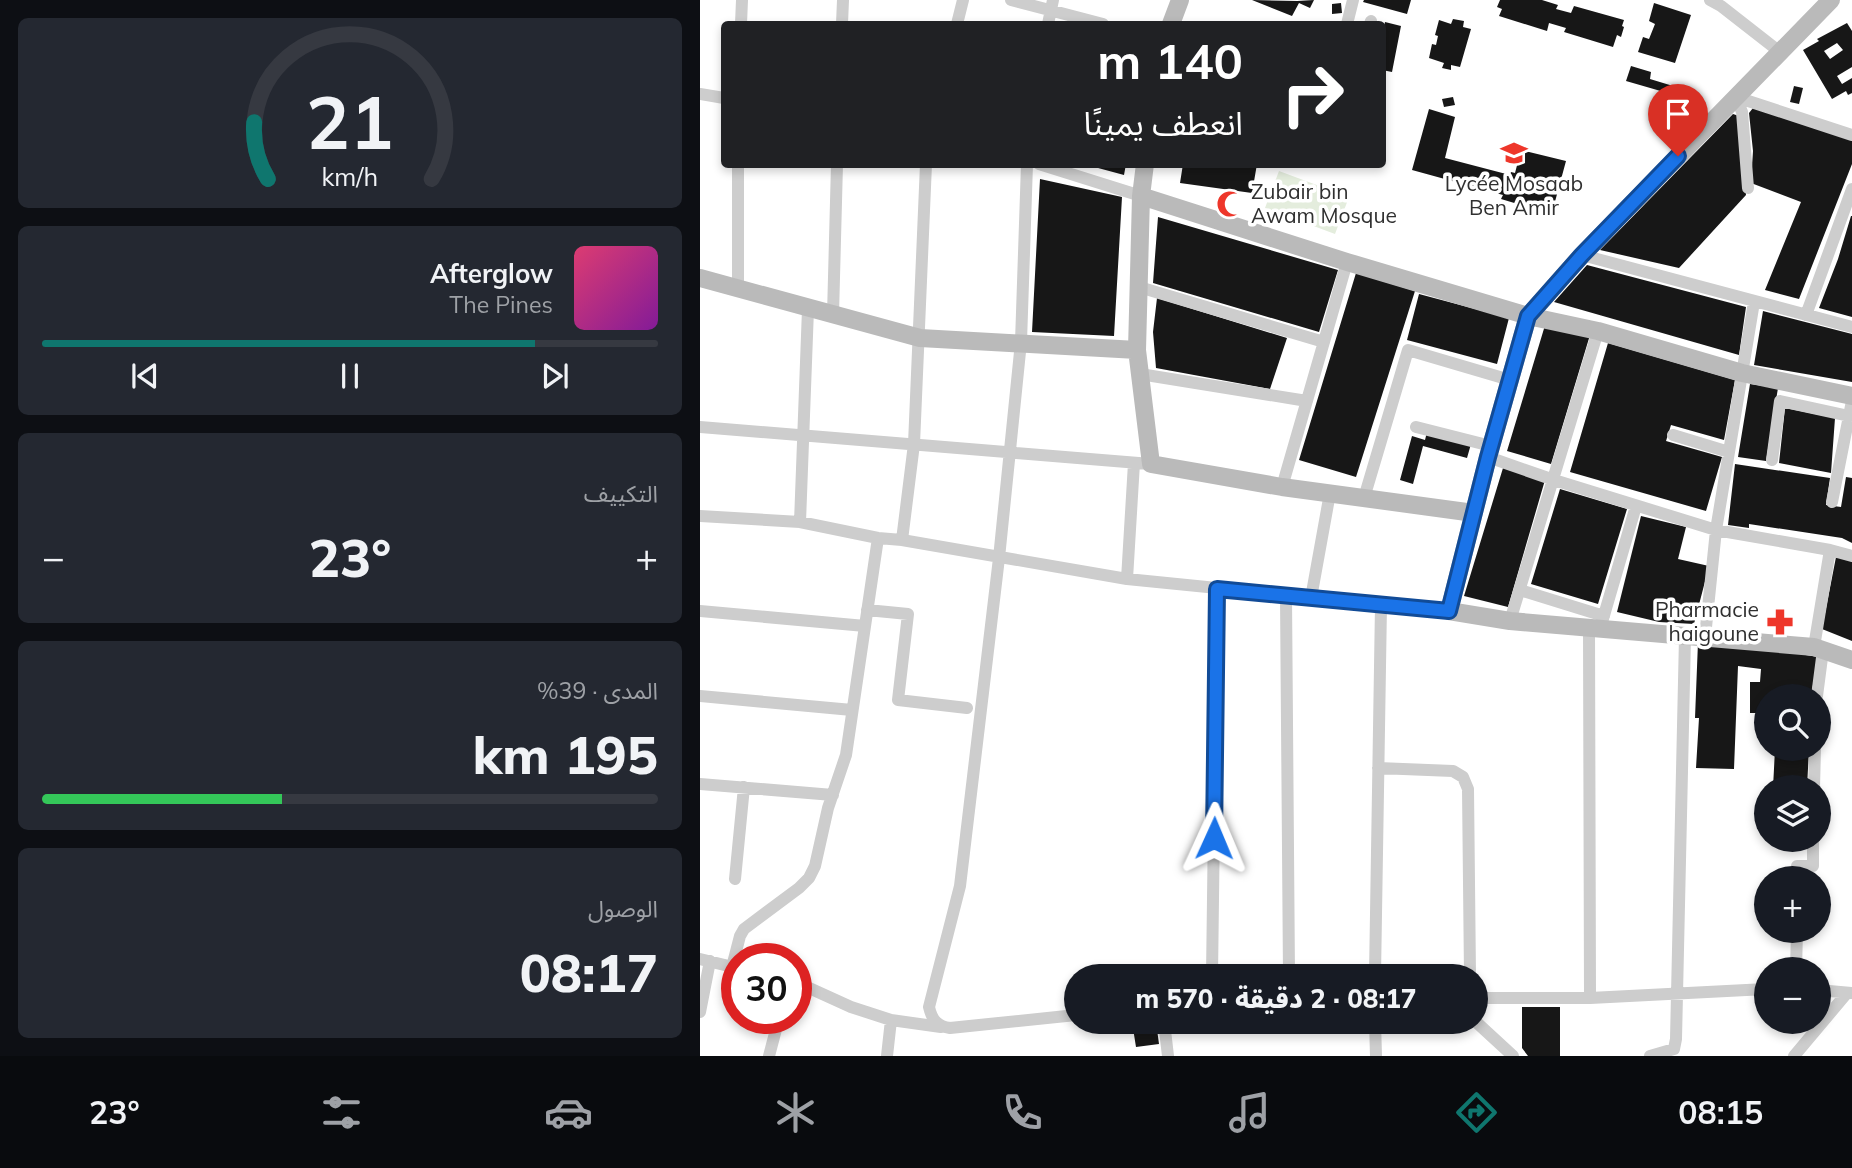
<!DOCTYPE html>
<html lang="ar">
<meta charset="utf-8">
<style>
body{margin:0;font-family:Mulish,"Noto Sans Arabic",sans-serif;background:#242831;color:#f1f3f6;direction:rtl;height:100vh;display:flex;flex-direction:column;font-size:26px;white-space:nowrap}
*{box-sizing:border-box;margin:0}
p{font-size:23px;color:#9ea1a6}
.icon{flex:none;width:38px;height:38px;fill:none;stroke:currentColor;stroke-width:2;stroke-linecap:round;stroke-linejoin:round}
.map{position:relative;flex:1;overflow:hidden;direction:ltr}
.details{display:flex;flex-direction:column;gap:18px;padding:18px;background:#0d0f14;width:700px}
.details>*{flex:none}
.hud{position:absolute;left:21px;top:21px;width:665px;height:147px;border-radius:7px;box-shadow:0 4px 10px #0003;direction:rtl;background:#202124;color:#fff;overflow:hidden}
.controls{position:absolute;left:1054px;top:684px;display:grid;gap:14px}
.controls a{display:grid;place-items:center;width:77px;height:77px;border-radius:50%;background:#171b24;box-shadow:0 4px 10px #0003;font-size:35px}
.speed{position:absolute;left:21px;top:943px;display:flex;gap:14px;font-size:35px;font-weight:700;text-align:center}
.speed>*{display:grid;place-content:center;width:91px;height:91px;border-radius:50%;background:#171b24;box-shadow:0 4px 10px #0003;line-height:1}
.speed .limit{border:10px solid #d22;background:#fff;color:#111}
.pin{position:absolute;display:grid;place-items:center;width:60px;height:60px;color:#fff;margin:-72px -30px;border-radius:50% 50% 50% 0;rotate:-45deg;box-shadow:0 0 7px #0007}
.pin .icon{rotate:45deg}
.me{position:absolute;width:77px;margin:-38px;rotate:1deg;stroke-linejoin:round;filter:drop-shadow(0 0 5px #0008)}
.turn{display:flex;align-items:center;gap:24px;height:147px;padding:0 28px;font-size:32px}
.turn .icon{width:91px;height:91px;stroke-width:2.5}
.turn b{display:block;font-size:49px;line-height:60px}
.big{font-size:52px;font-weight:800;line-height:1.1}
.details .card{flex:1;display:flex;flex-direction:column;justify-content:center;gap:10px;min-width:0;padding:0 24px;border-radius:10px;background:#242831}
.details .dial{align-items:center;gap:0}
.dial svg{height:182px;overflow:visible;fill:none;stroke:#363941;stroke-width:7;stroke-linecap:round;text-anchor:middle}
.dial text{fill:#f1f3f6;stroke:none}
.song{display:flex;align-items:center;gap:21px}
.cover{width:84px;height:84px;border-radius:10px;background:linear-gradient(135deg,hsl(340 70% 55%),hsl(290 70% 35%))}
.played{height:7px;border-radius:4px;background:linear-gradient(90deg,#0f766e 80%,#363941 80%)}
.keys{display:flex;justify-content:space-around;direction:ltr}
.heat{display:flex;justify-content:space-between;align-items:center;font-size:38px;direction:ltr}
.charge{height:10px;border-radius:5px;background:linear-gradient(90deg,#34c759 39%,#363941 0)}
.trip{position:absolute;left:364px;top:964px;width:424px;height:70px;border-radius:35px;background:#171b24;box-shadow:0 4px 10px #0003;font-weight:800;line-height:70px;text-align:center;direction:rtl}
.dock{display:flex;height:112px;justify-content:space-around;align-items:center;background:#090b0e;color:#9ea1a6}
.dock .icon{width:49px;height:49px}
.dock .current{color:#0f766e}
.dock b{font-size:32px;color:#f1f3f6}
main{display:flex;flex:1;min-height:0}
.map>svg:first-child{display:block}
</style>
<main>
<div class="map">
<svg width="1152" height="1056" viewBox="0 0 1152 1056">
<rect width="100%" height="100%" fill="#fff"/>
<!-- green -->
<path fill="#e4eddd" d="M579 171 649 197 635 234 565 208Z"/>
<!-- building -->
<path fill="#171717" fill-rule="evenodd" d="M552 0 597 1 614 0 610 8 599 3 592 16Z
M664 0H711L707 14 663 2Z
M800 0H842L858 5 856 9 871 13 874 6 924 20 922 26 924 27 921 37 917 35 913 47 864 32 866 28 849 23 847 31 799 16 802 9 797 7Z
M641 3 642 13 632 14V4Z
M954 3 991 15 975 63 938 52 943 37 949 39 955 24 949 21Z
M753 19 764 21 763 27 771 29 760 67 751 65V70L742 68 744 63 729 58 732 44 736 45 738 36 735 35 739 20 751 24Z
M685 22 701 26 692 72 682 70V36Z
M1147 23 1152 31V67L1137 76 1142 84 1152 78V93L1148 95 1146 91 1132 99 1103 50 1119 41 1117 39ZM1137 43 1143 50 1130 59 1124 51Z
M931 66 951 72 950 79 973 86 971 94 926 81Z
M1094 86 1103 88 1099 104 1090 102Z
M753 97 755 105 744 107 742 99Z
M1053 108 1152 139V164L1099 299 1065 290 1101 202 1051 183 1053 151 1049 113Z
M729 109 755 117 745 158 810 175 811 172 815 173 821 150 866 161 853 209 829 203 828 207 801 199 803 195 712 170Z
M1033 114 1039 116 1046 195 979 268 900 250Z
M387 164H426L424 175 387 165Z
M483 164H557L552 193 480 183Z
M340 179 422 197 414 336 332 332Z
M1151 216H1152V317L1119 308 1138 259Z
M458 217 638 270 619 332 453 283Z
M887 265 1046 307 1039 355 854 302Z
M656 273 715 291 656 477 599 460Z
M719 294 809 318 797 364 707 340Z
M457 298 587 338 570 389 456 368 453 332Z
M1063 311 1152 334V382L1054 365Z
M846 322 890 335 851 464 807 451Z
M908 343 1035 380 1024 440 971 425 966 441 1022 457 1006 511 870 472Z
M1050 384 1078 388 1066 461 1038 457Z
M1085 408 1135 418 1131 473 1079 463Z
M727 432 771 444 767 458 723 446 713 484 700 480 712 436 725 440Z
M1035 464 1130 478 1126 505 1141 507 1146 477 1152 478V543L1142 538 1049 524V528L1028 525Z
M803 468 845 480 808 607 764 596Z
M860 489 927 509 898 604 831 584Z
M941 516 986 527 978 559 1009 566 994 624 959 622 917 612Z
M1136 557 1152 561V641L1122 629Z
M998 642 1062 648 1118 657 1111 696H1066V713H1050V682H1060L1061 669 1038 666 1034 769 996 768 999 718H995Z
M1075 749H1109L1107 788H1073Z
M822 1007H860V1056H828L822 1048Z
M432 1022H456L459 1044 436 1047Z"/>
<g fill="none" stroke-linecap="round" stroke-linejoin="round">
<!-- street -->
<path stroke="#cdcdcd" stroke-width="12" d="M311 0 403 24
M1010 0 1021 6 1080 52
M41 24 42 0
M142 24 143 0
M257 24 263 0
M348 24 353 0
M647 24 653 0
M670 24 671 21
M0 94 24 98
M1036 97 1152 135
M1036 97 1042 112 1048 188
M327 164 321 342 299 558 260 886 229 1007C232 1020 237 1026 250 1028L376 1015
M339 164 441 196
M882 255 1152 327
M439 287 624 342
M38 290V164
M133 315 137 164
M1106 315 1152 189
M440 374 607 401
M0 427 451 464
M716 427 791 446
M973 435 1029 452
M788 457 854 480 1016 530 1130 550 1152 556
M1072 460 1080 401 1149 416
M582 487 647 262
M664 498 708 350 810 380
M1132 502 1152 401
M0 516 100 522 178 538 202 540 427 579 749 611
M100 522 108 309
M202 540 214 444 226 164
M427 579 434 463
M820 590 904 616
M586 596 589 976
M611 598 630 493
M167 610 208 614 198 700 267 708
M0 611 165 626
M810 621 898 331
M889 628 890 998
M900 629 936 506
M1005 637 1016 530 1054 302
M1114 647 1130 550
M0 696 152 710
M1117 696 1123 650
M678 768 753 771 763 777 768 789 770 976
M0 784 133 795
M1114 788 1115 749
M1097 878V866H1113V840
M35 879 44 787
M0 959 37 968
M32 967 40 936 44 929 99 888 109 878 115 866 128 808 146 755 178 538
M1096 970 1097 931
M512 976 517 589
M675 976 681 605
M96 982 151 1007 191 1020 241 1027
M1118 990 1152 993
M775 998H890L1066 989
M0 1012 10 961
M775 1021 813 1056
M464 1022 468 1056
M675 1022 676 1056
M69 1056 79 1018
M187 1056 191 1020
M950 1056 974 1049 976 1039 985 637
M1094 1056 1147 993"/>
<!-- secondary -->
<path stroke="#bababa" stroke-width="18" d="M1131 0 882 255 828 316 788 457 749 611 810 621 1114 647 1152 660
M471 24 480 0
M445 164 441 196 437 350 451 464 582 487 774 513
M441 196 647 262 828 316 898 331 1042 373 1152 396
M0 278 220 338 437 350"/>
</g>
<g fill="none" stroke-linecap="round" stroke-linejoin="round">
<!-- route casing -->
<g stroke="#114b97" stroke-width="18">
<path id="route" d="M514 838 517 589 749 611 788 457 828 316 882 255 978 156"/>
</g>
<!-- route -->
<use href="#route" stroke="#1a73e8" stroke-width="12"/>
</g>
<!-- icons -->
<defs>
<g id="school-bare" transform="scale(2.1)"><path d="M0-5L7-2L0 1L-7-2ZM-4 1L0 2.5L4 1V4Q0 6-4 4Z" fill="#ee362a" stroke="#fff" stroke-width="2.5" paint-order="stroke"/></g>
<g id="mosque-bare" transform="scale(2.1)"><path d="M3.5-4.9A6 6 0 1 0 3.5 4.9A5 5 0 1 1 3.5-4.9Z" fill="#ee362a" stroke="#fff" stroke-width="2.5" paint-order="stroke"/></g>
<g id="pharmacy-bare" transform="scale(2.1)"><path d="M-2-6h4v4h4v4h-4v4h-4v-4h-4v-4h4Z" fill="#ee362a" stroke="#fff" stroke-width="2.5" paint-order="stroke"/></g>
</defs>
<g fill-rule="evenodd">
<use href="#school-bare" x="814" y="153"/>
<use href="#mosque-bare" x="530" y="204"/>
<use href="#pharmacy-bare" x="1080" y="622"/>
</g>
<g text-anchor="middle" stroke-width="7" stroke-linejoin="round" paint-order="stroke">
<!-- poi labels -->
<g font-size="21" fill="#303030" stroke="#fff">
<text x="814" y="191">Lycée Mosaab<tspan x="814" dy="24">Ben Amir</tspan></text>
<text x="551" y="199" text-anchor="start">Zubair bin<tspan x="551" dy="24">Awam Mosque</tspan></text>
<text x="1059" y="617" text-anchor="end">Pharmacie<tspan x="1059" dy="24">haigoune</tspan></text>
</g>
</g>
</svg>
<div class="controls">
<a><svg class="icon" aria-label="search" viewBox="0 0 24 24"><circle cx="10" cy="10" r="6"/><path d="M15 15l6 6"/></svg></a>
<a><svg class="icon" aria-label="layers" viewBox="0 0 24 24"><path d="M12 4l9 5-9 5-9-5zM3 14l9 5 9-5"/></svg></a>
<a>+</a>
<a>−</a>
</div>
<div class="speed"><div class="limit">30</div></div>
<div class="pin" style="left:978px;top:156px;background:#d93025"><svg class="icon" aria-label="arrive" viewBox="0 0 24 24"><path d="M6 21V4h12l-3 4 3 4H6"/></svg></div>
<svg class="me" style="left:514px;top:838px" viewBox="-20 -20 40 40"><path d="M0-17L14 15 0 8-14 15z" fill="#1a73e8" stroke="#fff" stroke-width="4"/></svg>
<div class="trip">08:17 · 2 دقيقة · 570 m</div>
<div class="hud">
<div class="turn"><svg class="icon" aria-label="right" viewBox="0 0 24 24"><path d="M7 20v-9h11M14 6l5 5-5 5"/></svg><div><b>140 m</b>انعطف يمينًا</div></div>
</div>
</div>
<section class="details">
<div class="card dial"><svg viewBox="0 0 100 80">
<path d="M14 69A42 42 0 1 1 86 69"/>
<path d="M14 69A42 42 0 0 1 8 44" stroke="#0f766e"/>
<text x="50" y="56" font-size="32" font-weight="700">21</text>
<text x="50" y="72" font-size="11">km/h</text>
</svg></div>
<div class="card">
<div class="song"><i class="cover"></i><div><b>Afterglow</b><p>The Pines</p></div></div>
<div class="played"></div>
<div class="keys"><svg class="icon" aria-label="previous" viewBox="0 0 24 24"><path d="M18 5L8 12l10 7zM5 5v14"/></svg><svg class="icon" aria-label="pause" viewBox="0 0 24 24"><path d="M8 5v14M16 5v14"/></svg><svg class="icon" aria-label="next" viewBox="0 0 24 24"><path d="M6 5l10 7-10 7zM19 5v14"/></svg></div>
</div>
<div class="card"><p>التكييف</p>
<div class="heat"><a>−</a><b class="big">23°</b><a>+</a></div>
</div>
<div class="card"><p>المدى · 39%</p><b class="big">195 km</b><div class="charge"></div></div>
<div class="card"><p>الوصول</p><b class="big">08:17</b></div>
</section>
</main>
<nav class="dock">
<b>08:15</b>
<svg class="icon current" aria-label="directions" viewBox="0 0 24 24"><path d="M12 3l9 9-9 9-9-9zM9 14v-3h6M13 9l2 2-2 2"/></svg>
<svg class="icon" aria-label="music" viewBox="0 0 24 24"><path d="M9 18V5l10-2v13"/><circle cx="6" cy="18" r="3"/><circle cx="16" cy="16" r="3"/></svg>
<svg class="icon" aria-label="phone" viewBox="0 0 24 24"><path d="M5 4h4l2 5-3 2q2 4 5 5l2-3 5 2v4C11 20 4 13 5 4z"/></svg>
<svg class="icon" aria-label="climate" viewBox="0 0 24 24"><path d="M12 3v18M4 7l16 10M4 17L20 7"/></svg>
<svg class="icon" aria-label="car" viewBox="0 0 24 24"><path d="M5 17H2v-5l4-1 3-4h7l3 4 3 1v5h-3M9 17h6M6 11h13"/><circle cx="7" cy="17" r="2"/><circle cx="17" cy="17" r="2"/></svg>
<svg class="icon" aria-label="filters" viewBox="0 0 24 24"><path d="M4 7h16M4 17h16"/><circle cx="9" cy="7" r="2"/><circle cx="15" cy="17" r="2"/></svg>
<b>23°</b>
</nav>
